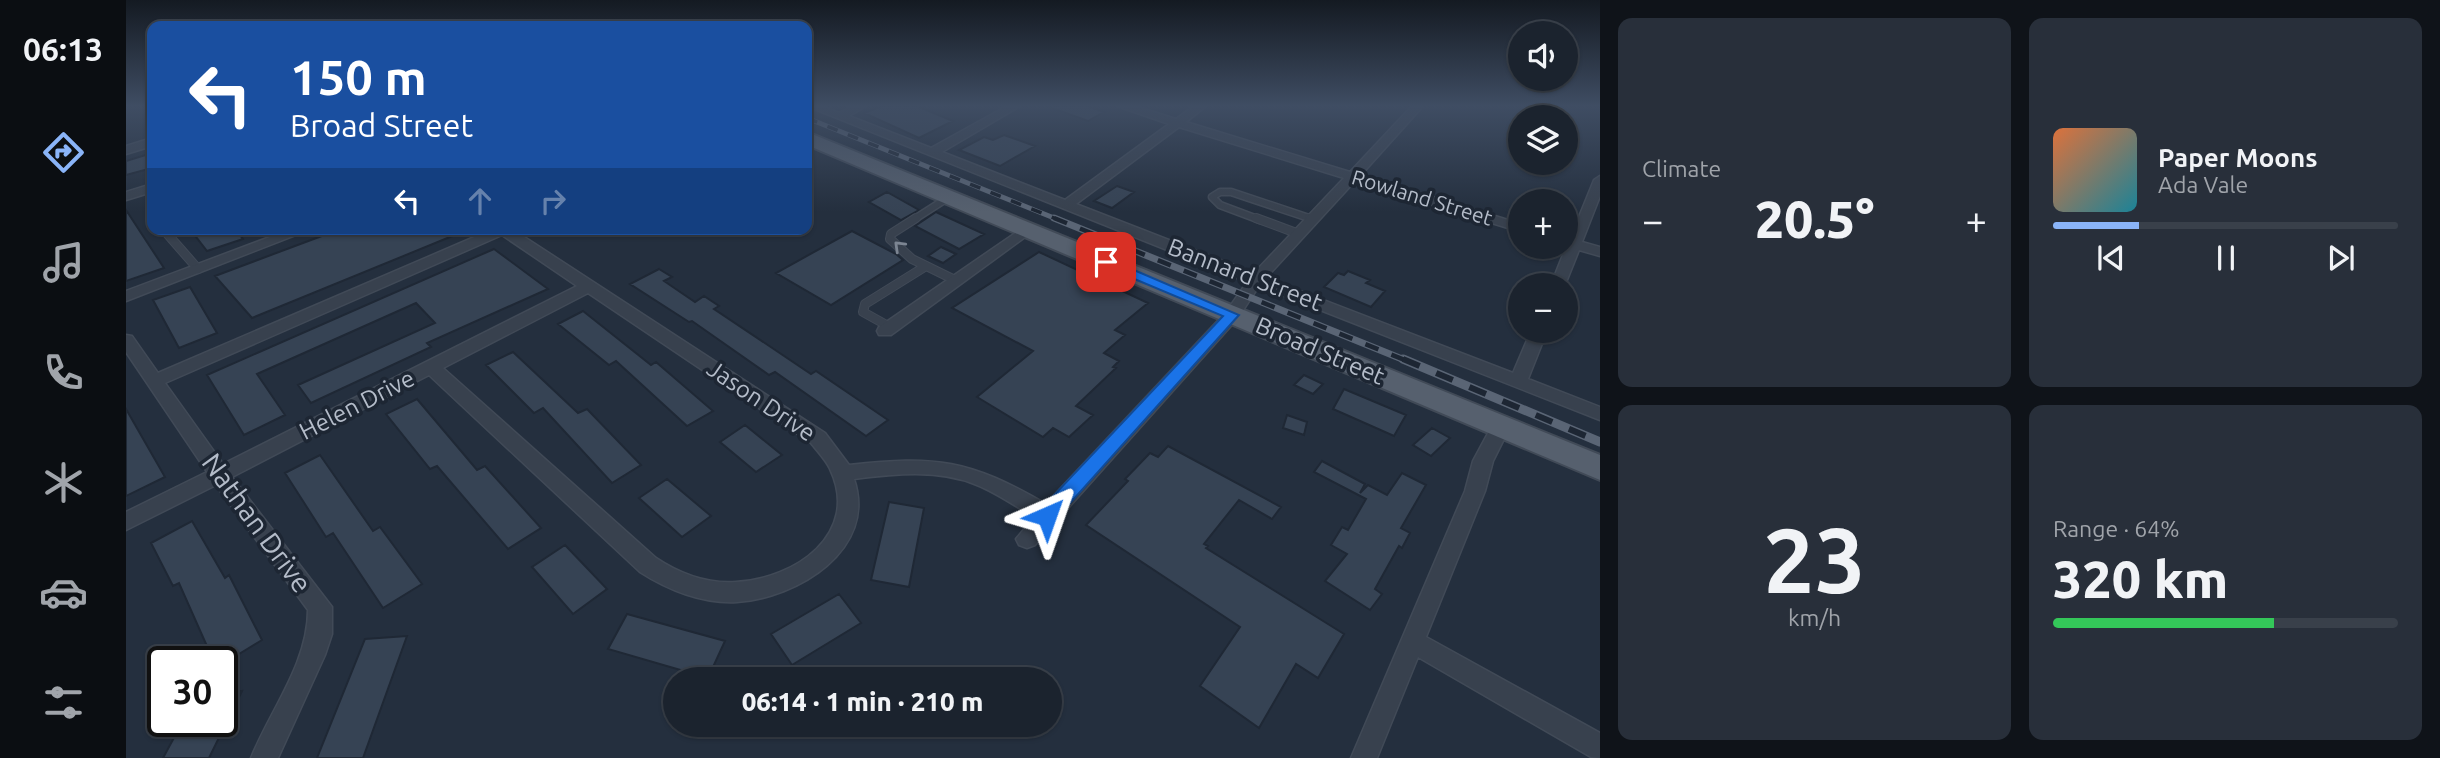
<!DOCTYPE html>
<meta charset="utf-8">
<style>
body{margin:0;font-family:Ubuntu,sans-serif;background:#282f3a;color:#f1f3f6;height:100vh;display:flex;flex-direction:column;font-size:26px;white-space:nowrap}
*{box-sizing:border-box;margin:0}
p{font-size:23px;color:#a0a4aa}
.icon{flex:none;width:38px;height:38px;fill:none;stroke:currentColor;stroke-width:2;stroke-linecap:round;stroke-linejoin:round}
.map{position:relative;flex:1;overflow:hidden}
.details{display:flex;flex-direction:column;gap:18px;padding:18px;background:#0f1319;width:840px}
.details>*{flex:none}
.hud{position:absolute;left:21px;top:21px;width:665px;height:214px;border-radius:14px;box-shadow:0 2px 5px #0004,0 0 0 2px #39404a;background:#1a4fa0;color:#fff;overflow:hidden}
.fabs{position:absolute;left:1382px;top:21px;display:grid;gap:14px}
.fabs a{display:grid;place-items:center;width:70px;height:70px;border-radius:50%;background:#1b232e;box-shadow:0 2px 5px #0004,0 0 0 2px #39404a;font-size:35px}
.speed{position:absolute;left:21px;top:646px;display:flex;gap:14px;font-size:35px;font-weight:700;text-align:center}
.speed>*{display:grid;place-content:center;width:91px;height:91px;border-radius:50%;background:#1b232e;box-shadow:0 2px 5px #0004,0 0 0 2px #39404a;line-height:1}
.speed .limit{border:4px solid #111;border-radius:10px;background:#fff;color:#111}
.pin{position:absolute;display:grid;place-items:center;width:60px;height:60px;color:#fff;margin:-30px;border-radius:14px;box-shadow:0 4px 10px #0006}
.me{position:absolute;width:77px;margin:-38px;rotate:43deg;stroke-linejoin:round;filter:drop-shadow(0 0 5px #0008)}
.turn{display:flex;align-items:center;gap:24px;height:147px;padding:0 28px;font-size:32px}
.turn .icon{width:91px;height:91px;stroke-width:2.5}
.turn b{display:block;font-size:49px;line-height:60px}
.lanes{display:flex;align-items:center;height:66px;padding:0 28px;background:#0003;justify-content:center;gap:35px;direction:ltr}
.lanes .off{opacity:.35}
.big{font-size:52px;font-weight:800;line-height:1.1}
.details .card{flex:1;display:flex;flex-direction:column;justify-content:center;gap:10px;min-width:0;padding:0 24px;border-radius:14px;background:#282f3a}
.details .dial{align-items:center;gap:0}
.dial b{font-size:91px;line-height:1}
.song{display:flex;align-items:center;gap:21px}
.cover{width:84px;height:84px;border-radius:10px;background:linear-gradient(135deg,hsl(20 70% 55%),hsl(190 70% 35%))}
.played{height:7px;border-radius:4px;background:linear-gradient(90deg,#8ab4f8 25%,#39404a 25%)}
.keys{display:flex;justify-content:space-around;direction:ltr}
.heat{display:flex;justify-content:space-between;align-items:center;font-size:38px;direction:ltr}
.charge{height:10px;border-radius:5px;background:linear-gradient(90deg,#34c759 64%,#39404a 0)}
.details .tiles{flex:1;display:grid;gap:18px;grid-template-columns:repeat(2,1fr)}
.trip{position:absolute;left:537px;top:667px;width:399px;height:70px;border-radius:35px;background:#1b232e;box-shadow:0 2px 5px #0004,0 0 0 2px #39404a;font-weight:800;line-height:70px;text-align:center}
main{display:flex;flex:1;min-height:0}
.menu{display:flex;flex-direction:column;width:126px;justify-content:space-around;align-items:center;background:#0b0e12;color:#a0a4aa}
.menu .icon{width:49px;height:49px}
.menu .current{color:#8ab4f8}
.menu b{font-size:32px;color:#f1f3f6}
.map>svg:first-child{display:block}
</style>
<main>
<nav class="menu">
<b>06:13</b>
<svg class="icon current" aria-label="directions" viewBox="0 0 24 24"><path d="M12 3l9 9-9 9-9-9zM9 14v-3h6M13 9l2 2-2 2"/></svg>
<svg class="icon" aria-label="music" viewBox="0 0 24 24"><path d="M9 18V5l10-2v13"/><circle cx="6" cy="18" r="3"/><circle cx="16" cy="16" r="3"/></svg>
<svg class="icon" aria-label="phone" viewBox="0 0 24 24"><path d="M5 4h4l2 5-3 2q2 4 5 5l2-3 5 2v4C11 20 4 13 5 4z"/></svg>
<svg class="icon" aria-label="climate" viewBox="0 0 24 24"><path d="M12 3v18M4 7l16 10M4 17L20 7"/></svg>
<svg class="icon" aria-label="car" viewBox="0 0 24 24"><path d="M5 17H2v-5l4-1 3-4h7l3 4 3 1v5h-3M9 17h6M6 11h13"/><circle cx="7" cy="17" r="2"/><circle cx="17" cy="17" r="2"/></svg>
<svg class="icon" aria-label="filters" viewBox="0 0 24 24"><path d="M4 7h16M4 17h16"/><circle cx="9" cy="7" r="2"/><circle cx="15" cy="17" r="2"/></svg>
</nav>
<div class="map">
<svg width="1474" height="758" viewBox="0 0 1474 758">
<rect width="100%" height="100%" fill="#242f3e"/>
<!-- building -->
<path fill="#364354" stroke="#1f2835" stroke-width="2" d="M756 106H791L827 121 793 138 738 113Z
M927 106H962L978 112 962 121 926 108Z
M878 135 909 146 874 166 833 150 858 137 867 140Z
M26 153V168L0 175V161Z
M991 186 1008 192 986 208 968 201Z
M761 192 793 210 775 220 743 202Z
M0 210 38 268 0 281Z
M810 212 858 234 833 249 789 226Z
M64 229H109L117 239 81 251Z
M196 229H341V230L126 318 89 276 201 234Z
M726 231 770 254 777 260 705 305 650 273Z
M815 247 830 254 817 263 802 256Z
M368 249 422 289 301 343 305 347 185 403 172 385 309 323 290 303 131 374 159 415 118 435 81 375Z
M913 252 1022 303 989 330 999 335 978 353 993 361 987 367 990 368 950 406 967 415 943 437 927 428 917 437 851 397 907 351 826 308Z
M533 269 546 277 538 281 569 302 578 296 593 306 588 309 685 374 690 371 762 420 740 436 649 372 643 375 566 321 563 322 504 284Z
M1222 271 1244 280 1240 283 1259 291 1245 307 1198 287 1212 273 1218 275Z
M64 287 91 333 53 348 27 300Z
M457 311 525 365 530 362 587 411 561 426 490 361 483 365 432 324Z
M387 352 452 413 461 409 515 465 486 483 417 408 408 413 360 365Z
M1178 375 1197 384 1187 394 1168 385Z
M1218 389 1280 415 1268 436 1207 409Z
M291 399 351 470 359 466 415 528 382 549 311 466 304 469 260 414Z
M0 409 39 477 0 496Z
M1161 415 1181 422 1178 435 1157 428Z
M619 425 656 455 630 472 594 442Z
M1306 428 1324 438 1305 456 1287 445Z
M1042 446 1155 507 1146 519 1113 500 1078 544 1082 546 1080 548 1218 634 1192 678 1170 664 1133 728 1074 686 1114 627 960 525 1002 481 999 479 1024 453 1032 457Z
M194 455 247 531 254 527 296 584 257 608 207 533 200 537 159 473Z
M1196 461 1239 484 1234 493 1242 485 1261 495 1276 473 1300 485 1275 528 1284 533 1276 548 1273 546 1249 589 1256 594 1244 610 1199 581 1221 554 1205 545 1216 527 1222 530 1240 499 1188 472Z
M541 479 585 516 556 537 513 498Z
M763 502 798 508 783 587 745 580Z
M66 521 99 578 103 575 136 640 100 662H88L53 583 47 586 25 543Z
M439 545 481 589 447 614 406 567Z
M713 594 735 623 666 665 645 634Z
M501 614 599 641 582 678 482 649Z
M281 636 237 758H191L239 639Z
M116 691 83 758H37L57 721H96V693Z"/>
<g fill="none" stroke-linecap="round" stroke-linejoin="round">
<!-- service-far1 casing -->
<g stroke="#414a57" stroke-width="9">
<path id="service-far1" d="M787 220 823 197
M1134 220 1094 205 1086 197 1094 192H1105L1186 219"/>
</g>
<!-- service casing -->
<g stroke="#414a57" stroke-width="10">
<path id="service" d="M790 218 765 234 764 239 786 259 831 281
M1130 218 1173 234
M1183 218 1186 219
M37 229 72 269
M764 327 737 312 739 304 800 266"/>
</g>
<!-- minor casing -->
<g stroke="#414a57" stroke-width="3">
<path id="minor" d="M681 106H696L713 113 726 106H740L723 116 805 148 881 106H894L816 152 939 200 1043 124 991 106H1008L1050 119 1068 106H1080L1060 122 1224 172 1286 106H1297L1235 175 1395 224V232L1229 181 1140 278 1387 373 1405 331H1421L1402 379 1474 407V420L1133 286 1112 318 909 545 901 548 893 545 890 539 908 517C889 506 871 493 851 485 812 469 768 474 728 479 752 550 671 598 611 602 577 604 542 590 514 572L303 375 106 477 206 607V634L199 655 152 758H125C145 709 182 663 182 610L90 485 0 530V512L81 472 0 352V335L6 336 32 373 367 229H386L699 433 723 465C810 455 844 460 920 504L1100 312 1121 282ZM1053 127 1218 178 1128 273 950 204ZM376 235 451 286 97 464 39 383ZM462 293 685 443C691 451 700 460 704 469 735 534 669 579 610 582 581 584 554 574 530 558L317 368Z
M26 138V146L0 154V146Z
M1474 176V196L1456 242 1474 247V256L1453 250 1439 285H1425L1440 247V238L1444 239 1468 180Z
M26 184V192L0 200V192Z
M901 225 908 229 906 232 765 335H753L751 331 753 327Z
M165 229H185L0 301V291Z
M1375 420 1382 422 1384 427 1367 461 1359 491 1300 637 1474 733V758L1465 757 1292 657 1251 758H1225L1339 491 1347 461 1368 422Z"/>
</g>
<!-- primary casing -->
<g stroke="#414a57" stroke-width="4">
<path id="primary" d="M681 132 1474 455V480L681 145Z"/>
</g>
<!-- service-far1 -->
<use href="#service-far1" stroke="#38414e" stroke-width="6"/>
<!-- service -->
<use href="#service" stroke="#38414e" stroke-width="8"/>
<!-- minor -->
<use href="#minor" fill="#38414e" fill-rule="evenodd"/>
<!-- primary -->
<use href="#primary" fill="#56606e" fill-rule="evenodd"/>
<!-- rail-far2 casing -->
<g stroke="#5a6575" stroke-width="5">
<path id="rail-far2" d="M681 118 933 220"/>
</g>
<!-- rail-far1 casing -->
<g stroke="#5a6575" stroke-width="7">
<path id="rail-far1" d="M928 218 1281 361"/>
</g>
<!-- rail casing -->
<g stroke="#5a6575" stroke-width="9">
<path id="rail" d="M1277 359 1474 442"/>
</g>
<!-- rail-far2 -->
<use href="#rail-far2" stroke="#1d2633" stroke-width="3.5" stroke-dasharray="11" stroke-linecap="butt"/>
<!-- rail-far1 -->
<use href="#rail-far1" stroke="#1d2633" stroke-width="4.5" stroke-dasharray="14" stroke-linecap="butt"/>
<!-- rail -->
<use href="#rail" stroke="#1d2633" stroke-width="6" stroke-dasharray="18" stroke-linecap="butt"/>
</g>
<!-- one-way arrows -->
<defs><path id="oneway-chevron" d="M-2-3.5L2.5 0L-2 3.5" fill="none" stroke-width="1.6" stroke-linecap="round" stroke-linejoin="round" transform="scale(1.75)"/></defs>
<use stroke="#7c8592" href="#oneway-chevron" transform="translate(773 246) rotate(-136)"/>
<!-- sky -->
<linearGradient id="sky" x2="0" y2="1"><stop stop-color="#141a22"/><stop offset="0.5" stop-color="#3f4d63"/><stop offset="1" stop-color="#3f4d63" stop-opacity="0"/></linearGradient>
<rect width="1474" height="212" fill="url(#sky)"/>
<!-- route -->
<path fill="#1a73e8" stroke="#114b97" stroke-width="2" d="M980 258 1113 315 928 521 921 523 914 521 912 516 914 510 1097 316 975 265V260Z"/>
<g text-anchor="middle" stroke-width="7" stroke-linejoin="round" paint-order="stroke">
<!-- far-street labels -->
<g font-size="21" fill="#b4bcc9" stroke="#1d2633">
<text transform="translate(1296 198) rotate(17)" y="7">Rowland Street</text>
</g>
<!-- street labels -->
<g font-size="24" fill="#b4bcc9" stroke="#1d2633">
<text transform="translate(1119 275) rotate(21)" y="8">Bannard Street</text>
<text transform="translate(1194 351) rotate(23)" y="8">Broad Street</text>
<text transform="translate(635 401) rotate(34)" y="8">Jason Drive</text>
<text transform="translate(231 405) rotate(-27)" y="8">Helen Drive</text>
</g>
<!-- near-street labels -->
<g font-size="28" fill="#b4bcc9" stroke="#1d2633">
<text transform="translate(131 523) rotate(54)" y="10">Nathan Drive</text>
</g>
</g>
</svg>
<div class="fabs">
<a><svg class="icon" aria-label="sound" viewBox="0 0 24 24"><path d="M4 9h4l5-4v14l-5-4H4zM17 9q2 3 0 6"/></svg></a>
<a><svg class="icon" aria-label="layers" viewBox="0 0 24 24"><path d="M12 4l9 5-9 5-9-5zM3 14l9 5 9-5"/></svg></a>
<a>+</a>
<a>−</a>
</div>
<div class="speed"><div class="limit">30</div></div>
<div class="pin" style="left:980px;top:262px;background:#d93025"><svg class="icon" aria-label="arrive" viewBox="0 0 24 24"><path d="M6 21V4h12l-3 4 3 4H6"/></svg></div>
<svg class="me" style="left:921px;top:516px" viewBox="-20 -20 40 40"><path d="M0-17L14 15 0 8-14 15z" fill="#1a73e8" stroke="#fff" stroke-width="4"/></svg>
<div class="trip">06:14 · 1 min · 210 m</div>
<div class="hud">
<div class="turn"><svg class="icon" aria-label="left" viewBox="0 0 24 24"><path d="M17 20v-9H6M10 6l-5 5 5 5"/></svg><div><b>150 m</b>Broad Street</div></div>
<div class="lanes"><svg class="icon" aria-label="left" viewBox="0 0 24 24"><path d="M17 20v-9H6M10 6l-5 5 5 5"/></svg><svg class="icon off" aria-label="ahead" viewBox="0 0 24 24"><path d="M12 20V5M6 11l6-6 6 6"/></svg><svg class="icon off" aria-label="right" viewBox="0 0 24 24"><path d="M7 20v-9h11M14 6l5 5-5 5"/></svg></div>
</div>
</div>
<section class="details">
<div class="tiles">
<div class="card"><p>Climate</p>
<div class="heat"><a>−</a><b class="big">20.5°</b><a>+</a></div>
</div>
<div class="card">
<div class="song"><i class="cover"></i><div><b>Paper Moons</b><p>Ada Vale</p></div></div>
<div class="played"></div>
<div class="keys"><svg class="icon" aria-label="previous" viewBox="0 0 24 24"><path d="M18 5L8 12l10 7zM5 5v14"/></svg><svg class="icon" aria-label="pause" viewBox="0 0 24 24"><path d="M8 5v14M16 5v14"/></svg><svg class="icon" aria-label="next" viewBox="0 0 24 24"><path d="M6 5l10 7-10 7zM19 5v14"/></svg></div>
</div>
<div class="card dial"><b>23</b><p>km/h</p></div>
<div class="card"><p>Range · 64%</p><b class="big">320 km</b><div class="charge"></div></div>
</div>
</section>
</main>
